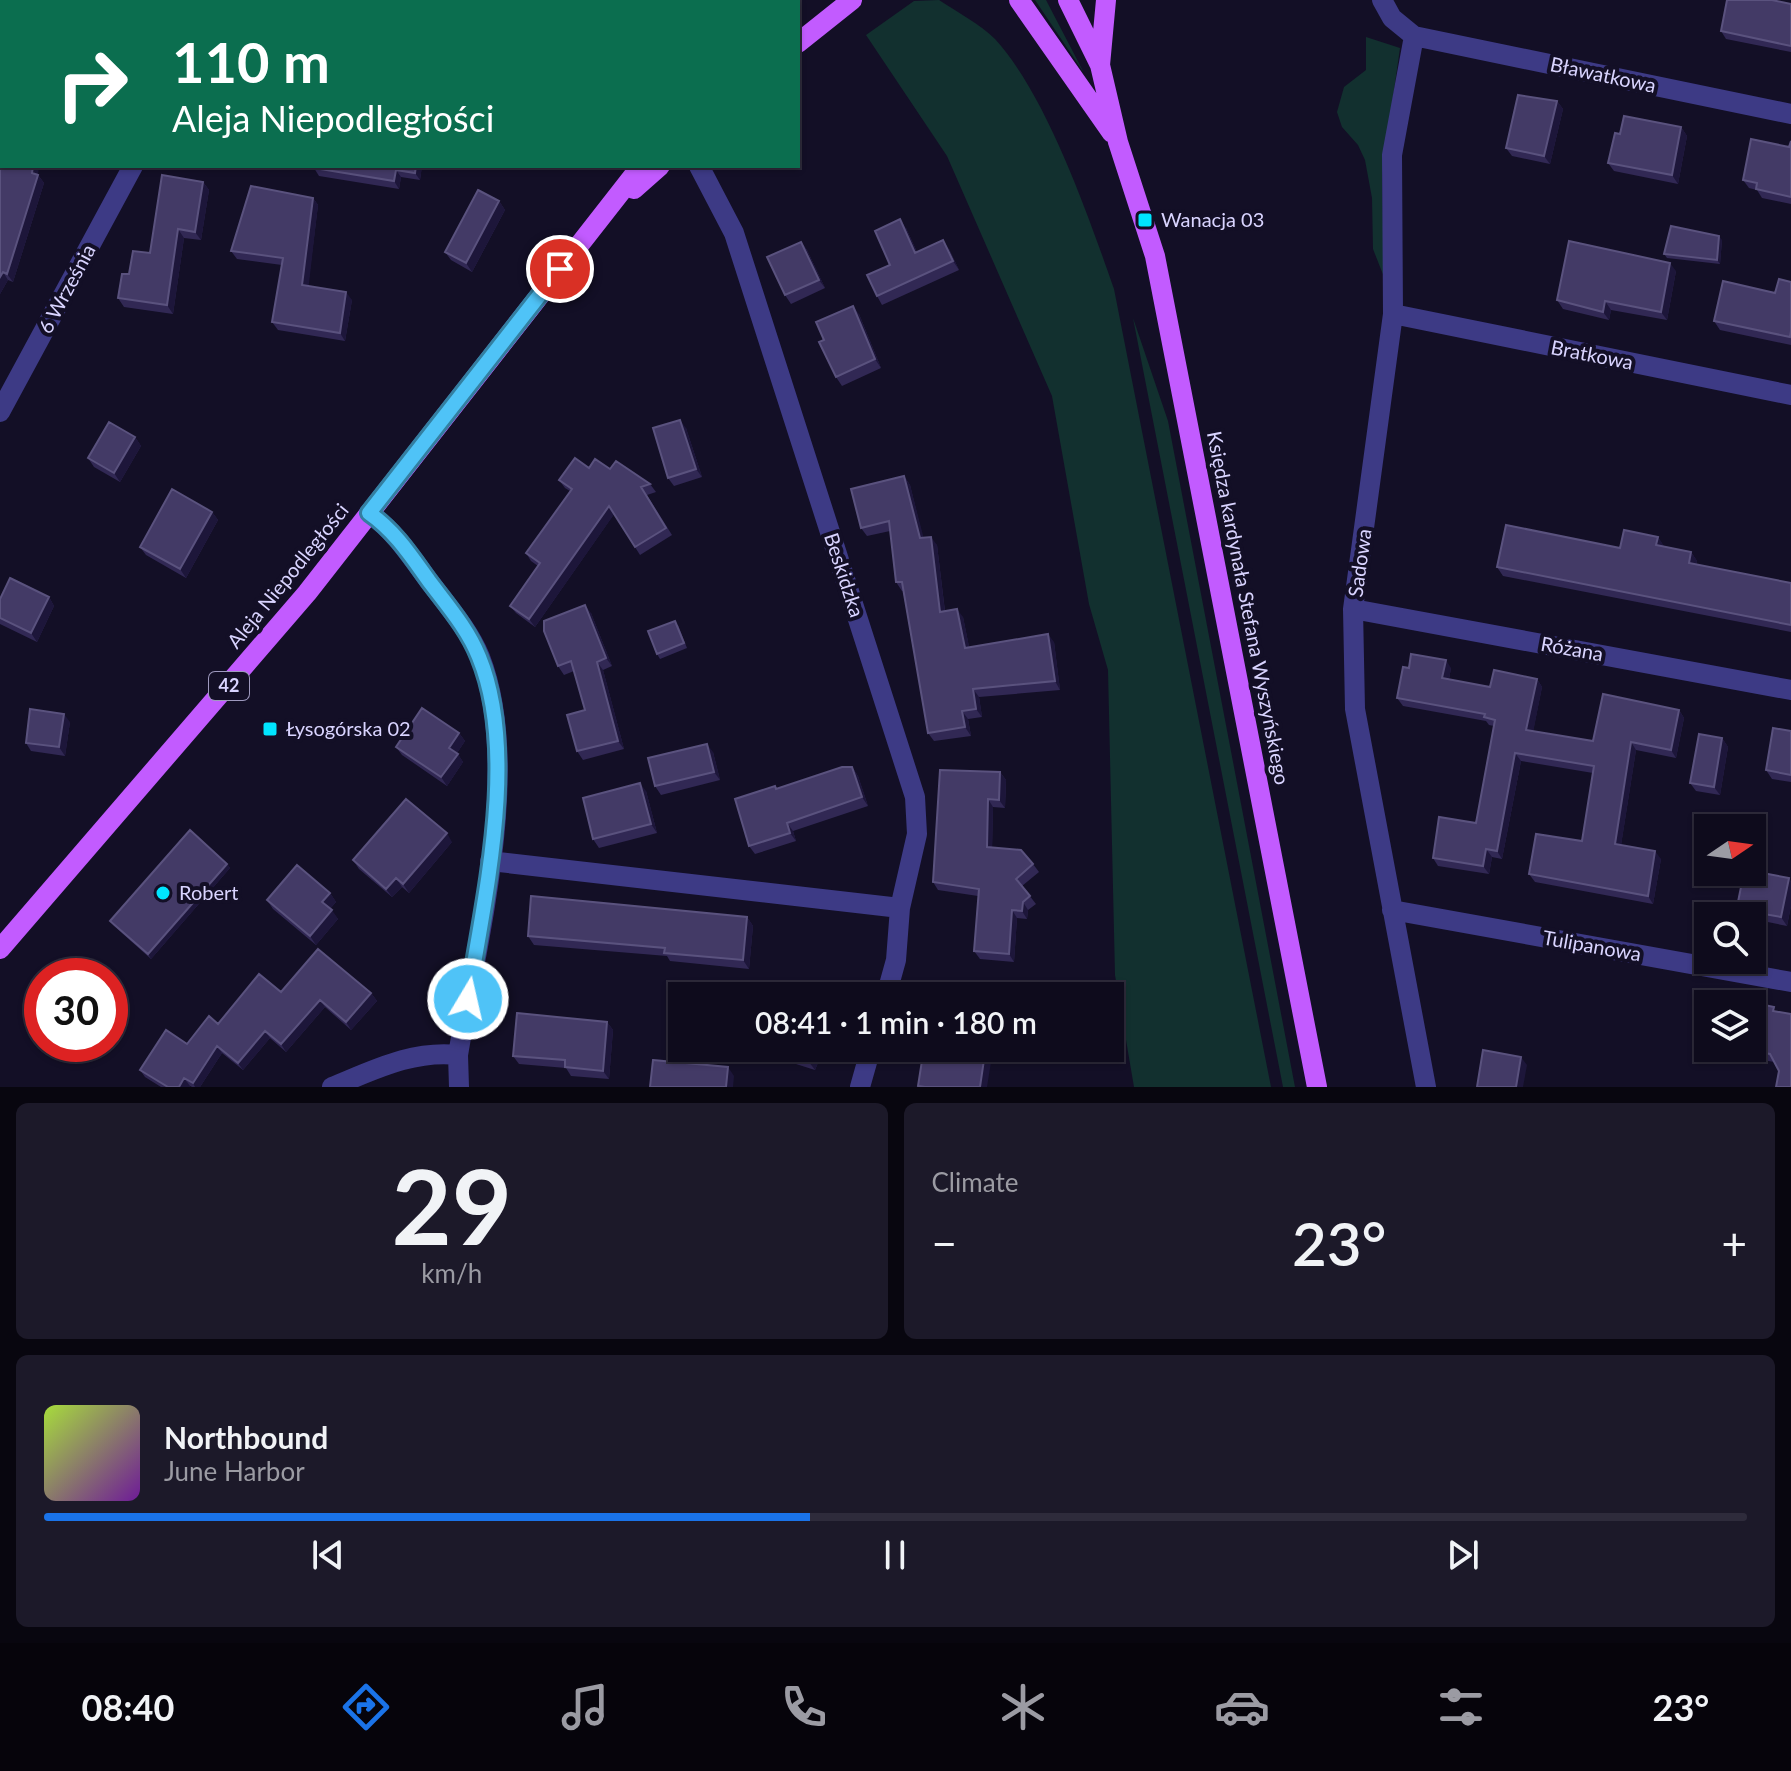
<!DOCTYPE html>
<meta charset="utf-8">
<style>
body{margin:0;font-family:Lato,sans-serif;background:#1c1929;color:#f1f3f6;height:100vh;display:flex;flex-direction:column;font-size:30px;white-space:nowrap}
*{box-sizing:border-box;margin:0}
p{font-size:26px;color:#9b9ba3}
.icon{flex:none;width:44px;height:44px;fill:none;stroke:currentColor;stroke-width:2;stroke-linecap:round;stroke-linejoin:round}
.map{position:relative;height:1087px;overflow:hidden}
.side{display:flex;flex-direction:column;gap:16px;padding:16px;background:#08060f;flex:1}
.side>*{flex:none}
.banner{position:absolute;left:0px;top:0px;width:800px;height:168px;box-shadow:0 2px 6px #0004,0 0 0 2px #2e2b3b;background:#0b6e4f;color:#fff;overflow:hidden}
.needle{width:52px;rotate:77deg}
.buttons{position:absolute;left:1694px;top:814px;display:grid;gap:16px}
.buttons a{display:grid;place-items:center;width:72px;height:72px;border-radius:0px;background:#0e0b1c;box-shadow:0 2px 6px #0004,0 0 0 2px #2e2b3b;font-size:40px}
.speed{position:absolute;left:24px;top:958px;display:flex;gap:16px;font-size:40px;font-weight:700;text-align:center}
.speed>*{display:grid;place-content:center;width:104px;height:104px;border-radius:50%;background:#0e0b1c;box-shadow:0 2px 6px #0004,0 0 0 2px #2e2b3b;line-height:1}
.speed .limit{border:12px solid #d22;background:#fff;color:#111}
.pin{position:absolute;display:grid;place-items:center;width:68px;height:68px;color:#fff;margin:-34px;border:4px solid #fff;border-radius:50%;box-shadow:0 2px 8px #0007}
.me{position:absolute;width:88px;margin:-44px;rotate:9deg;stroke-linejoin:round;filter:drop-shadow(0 0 6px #0008)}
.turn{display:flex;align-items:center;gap:28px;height:168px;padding:0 40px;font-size:36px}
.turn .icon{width:104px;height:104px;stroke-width:2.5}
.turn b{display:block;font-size:56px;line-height:68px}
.big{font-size:60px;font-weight:600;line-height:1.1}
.side .tile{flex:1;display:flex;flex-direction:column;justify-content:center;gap:12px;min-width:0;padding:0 28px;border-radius:12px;background:#1c1929}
.side .dial{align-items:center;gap:0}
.dial b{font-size:104px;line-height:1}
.song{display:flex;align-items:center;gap:24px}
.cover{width:96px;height:96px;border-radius:12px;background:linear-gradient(135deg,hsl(80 70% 55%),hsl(280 70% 35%))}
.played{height:8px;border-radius:4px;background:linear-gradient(90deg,#1a73e8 45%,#2e2b3b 45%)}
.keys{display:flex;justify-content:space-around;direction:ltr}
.heat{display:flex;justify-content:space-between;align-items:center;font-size:44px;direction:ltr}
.side .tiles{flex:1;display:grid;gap:16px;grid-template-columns:1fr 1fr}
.tile:last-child{grid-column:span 2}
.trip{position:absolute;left:668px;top:982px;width:456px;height:80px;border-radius:0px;background:#0e0b1c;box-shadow:0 2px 6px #0004,0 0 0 2px #2e2b3b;font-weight:600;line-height:80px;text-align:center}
.dock{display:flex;height:128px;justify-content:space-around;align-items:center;background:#06040b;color:#9b9ba3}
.dock .icon{width:56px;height:56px}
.dock .current{color:#1a73e8}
.dock b{font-size:36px;color:#f1f3f6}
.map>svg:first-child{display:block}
</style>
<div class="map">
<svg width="1791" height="1087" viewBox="0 0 1791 1087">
<rect width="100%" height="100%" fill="#130f26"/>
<!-- green -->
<path fill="#12302f" d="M939 0C957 12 980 24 995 39 1047 96 1088 215 1114 289L1271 1087H1134L1115 975 1108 670 1089 604 1052 396 947 156 866 35 914 1Z
M1035 0H1046L1084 73Z
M1366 37 1400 48 1382 175 1384 277 1373 249 1372 198 1365 160 1358 145 1342 127 1337 112 1344 87 1366 70Z
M1133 318 1168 421 1295 1087H1283Z"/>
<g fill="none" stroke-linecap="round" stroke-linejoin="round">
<!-- minor -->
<path stroke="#3d3a85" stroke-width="20" d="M1382 0 1392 18 1414 36 1791 114
M227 2 228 0
M1414 36 1392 155 1393 314 1353 609 1355 709 1426 1087
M0 78H2
M699 166 734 233 915 797 917 834 900 908 896 960 886 996
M1393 314 1791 395
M0 412 133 166
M369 513C395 531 411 557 429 581 447 605 469 630 480 657 523 767 477 940 458 1055L459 1087
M1353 609 1791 690
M490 861 900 908
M1392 910 1791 982
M332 1087C374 1070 412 1050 458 1055
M860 1087 871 1048"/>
<!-- major -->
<path stroke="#c25bff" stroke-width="20" d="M1019 0 1112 133
M1068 0 1100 65 1118 142 1155 256 1317 1087
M772 2 774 0
M798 43 852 0
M1100 65 1106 0
M634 189 660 166
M0 949 307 593 641 166"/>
</g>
<!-- wall -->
<path fill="#312854" d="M1791 4V52L1726 39 1721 31Z
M0 92 38 175 44 183 13 282 8 280 0 294Z
M1557 101 1563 109 1550 164 1512 156 1506 148Z
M1681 127 1687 136 1678 184 1614 171 1608 163 1620 134Z
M1791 141V204L1762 198 1757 190 1749 188 1743 180 1789 147Z
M315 166H422L420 180 401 177 399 189 319 176 314 168Z
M203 182 209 190 201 240 184 238 173 314 124 307 118 298 129 274 150 253Z
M313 198 318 205 308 286 352 300 345 341 278 330 272 322 282 265 237 259 231 251Z
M499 201 505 210 472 272 451 260 445 252Z
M906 228 917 252 949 249 959 270 882 305 877 296Z
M1722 240 1720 264 1667 258 1664 254Z
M801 242 807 250 825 288 791 304 785 295Z
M1676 271 1667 320 1611 310 1609 320 1563 309 1557 300Z
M1791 282V345L1720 330 1714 321 1775 293Z
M859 314 881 368 842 386 836 377 824 340Z
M686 428 702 477 674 486 668 478Z
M135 437 141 446 120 482 94 467 88 458Z
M589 468 610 469 650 484 656 492 647 495 672 535 640 555 614 514 535 627 516 613 510 606 538 566 531 561 526 553 570 491 565 488 559 480Z
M904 476 910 485 923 538 937 545 945 611 963 617 969 647 1054 642 1060 690 979 697 982 717 968 719 971 736 934 741 928 733 903 591H902L896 582 890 531 867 536 861 528Z
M212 512 218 520 186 578 146 555 140 547Z
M1658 537 1664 547 1691 552 1697 561 1696 565 1791 583V632L1503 576 1497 567 1620 548Z
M49 597 54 606 37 642 0 624V599Z
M591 613 612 666 603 670 624 749 583 760 577 751 585 710 574 671 564 675 558 666Z
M678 625 687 648 660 659 657 654Z
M1409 668H1451L1449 679 1490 687 1537 679 1542 687 1533 731 1593 741 1679 710 1684 718 1676 758 1636 750 1621 845 1661 859 1653 904 1535 882 1529 874 1582 841 1593 773 1521 761 1502 859 1492 857 1489 874 1438 866 1433 858 1476 823 1494 726 1489 725 1486 721 1403 706 1397 698Z
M70 722 65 756 31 751 26 743Z
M1791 731V782L1772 779 1766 770Z
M459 733 465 741 457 753 463 762 447 786 402 755 396 747Z
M1722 738 1728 747 1720 795 1696 791 1690 783Z
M713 752 720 780 661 795 655 786Z
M852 767 858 776 868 806 793 831 796 841 755 854 749 846 775 786 777 789Z
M1000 772 1006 780 1005 808 993 807 992 848 1033 864 1039 872 1022 886 1036 904 1028 910 1027 919 1017 918 1014 962 980 959 974 951 978 896 938 890 933 882Z
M646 791 657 833 599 848 593 839Z
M452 842 409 893 402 887 392 897 359 869 353 860Z
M227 864 230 868 151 959 113 925 110 921Z
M1789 878 1791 882V906L1787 926 1758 920 1752 912 1744 911 1738 902Z
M330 893 336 902 330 909 338 919 316 945 273 909 267 900Z
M747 917 753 926 749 969 670 961 667 956 534 945 528 936Z
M281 992 371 993 377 1001 351 1030 325 1007 286 1052 270 1038 243 1070 222 1053 200 1087H192L190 1086 189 1087H161L145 1077 140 1070 187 1044 218 1024Z
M1777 1012 1779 1071 1774 1062 1747 1057 1742 1049Z
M607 1022 613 1030 609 1079 571 1076 566 1068 519 1064 513 1056Z
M824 1048 815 1070 777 1058 771 1050Z"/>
<!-- shaded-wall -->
<path fill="#1d163a" d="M1557 101 1563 109 1550 164 1544 156Z
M1681 127 1687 136 1678 184 1672 175Z
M33 166H39L38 175 44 183 13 282 7 274Z
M416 166H422L420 180 415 173Z
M396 170 401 177 399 189 394 181Z
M203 182 209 190 201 240 195 232Z
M313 198 318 205 308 292 302 285Z
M499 201 505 210 472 272 466 263Z
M900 219 906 228 921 261 915 253Z
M178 229 184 238 173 314 167 305Z
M1719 236 1722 240 1720 264 1717 260Z
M943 240 949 249 959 270 953 261Z
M801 242 807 250 825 288 819 280Z
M1670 263 1676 271 1667 320 1661 312Z
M3 272 8 280 0 294V277Z
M346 292 352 300 345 341 340 333Z
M1605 301 1611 310 1609 320 1603 312Z
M853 306 859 314 881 368 875 359Z
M680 420 686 428 702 477 696 469Z
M135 437 141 446 120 482 114 473Z
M904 476 910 485 926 547 920 538Z
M609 506 615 513 535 627 529 619Z
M212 512 218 520 186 578 180 569Z
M931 537 937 545 946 621 940 612Z
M1658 537 1664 546 1662 554 1656 545Z
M1691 552 1697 561 1695 572 1689 563Z
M49 597 54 606 37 642 31 633Z
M585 605 591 613 612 666 606 658Z
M957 609 963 617 971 656 965 648Z
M1048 634 1054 642 1060 690 1055 681Z
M1446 660 1451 668 1448 685 1442 678Z
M597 662 603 670 624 749 618 741Z
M1537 679 1542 687 1532 738 1526 730Z
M973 689 979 697 982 717 976 709Z
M1679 710 1684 718 1676 758 1671 750Z
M962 711 968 719 971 736 965 727Z
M64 714 70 722 65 756 59 747Z
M459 733 465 741 455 756 449 748Z
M1722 738 1728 747 1720 795 1714 787Z
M1631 742 1636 750 1620 852 1615 844Z
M707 744 713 752 720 780 714 772Z
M1515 753 1521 761 1502 859 1497 851Z
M458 754 463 762 447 786 441 777Z
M852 767 858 776 868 806 862 797Z
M1000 772 1006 780 1005 808 999 800Z
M640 783 646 791 657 833 651 824Z
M988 799 993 807 992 855 987 847Z
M787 823 793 831 796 841 790 833Z
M447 833 452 842 409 893 403 884Z
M1486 849 1492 857 1489 874 1483 866Z
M1655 851 1661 859 1653 904 1648 896Z
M227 864 230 868 151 959 148 954Z
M396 878 402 887 392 897 386 889Z
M1789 878 1791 882V906L1787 926 1781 917Z
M330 893 336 902 328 911 322 902Z
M1023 902 1028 910 1027 919 1022 911Z
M332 910 338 919 316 945 310 936Z
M1012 910 1017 918 1014 962 1009 954Z
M747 917 753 926 749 969 743 960Z
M371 993 377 1001 351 1030 346 1022Z
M320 1000 325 1007 286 1052 281 1044Z
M607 1022 613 1030 609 1079 603 1071Z
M265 1031 270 1038 243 1070 238 1063Z
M217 1046 222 1053 200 1087H195L193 1083Z
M815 1048H824L815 1070 809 1062Z
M985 1053 991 1062 987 1087H980Z
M1521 1057 1527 1065 1523 1087H1516Z
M728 1067 734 1076 733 1087H726Z
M184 1078 190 1086 189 1087H179Z"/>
<!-- building -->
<path fill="#433a66" stroke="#5a527e" stroke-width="2" d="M105 0H143V2H105Z
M293 0H348L347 2H292Z
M1727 0H1772L1791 4V46L1721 31Z
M0 92 2 93V166H33L32 173 38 175 7 274 3 272 0 277Z
M1518 95 1557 101 1544 156 1506 148Z
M1624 116 1681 127 1672 175 1608 163 1615 133 1620 134Z
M1751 139 1789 147 1791 141V197L1756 189 1757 183 1743 180Z
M315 166H416L415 173 396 170 394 181 314 168Z
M162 175 203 182 195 232 178 229 167 305 118 298 122 274H129L133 251 150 253Z
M251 186 313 198 302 285 346 292 340 333 272 322 283 258 231 251Z
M478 190 499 201 466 263 445 252Z
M900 219 915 253 943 240 953 261 877 296 867 275 890 265 875 231Z
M1671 226 1719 236 1717 260 1664 254Z
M1569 241 1670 263 1661 312 1605 301 1603 312 1557 300Z
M801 242 819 280 785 295 767 257Z
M1779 279 1791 282V331L1790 337 1714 321 1723 281 1775 293Z
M853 306 875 359 836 377 819 342 824 340 816 322Z
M680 420 696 469 668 478 653 428Z
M109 422 135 437 114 473 88 458Z
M575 458 589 468 595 459 610 469 616 461 650 484 641 487 666 528 635 547 609 506 529 619 510 606 540 563 526 553 572 489 559 480Z
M904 476 920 538 931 537 940 612 957 609 965 648 1048 634 1055 681 973 689 976 709 962 711 965 727 928 733 902 582H896L889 521 861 528 851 489Z
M172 489 212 512 180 569 140 547Z
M1506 525 1620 548 1624 530 1658 537 1656 545 1691 552 1689 563 1791 583V625L1497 567Z
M10 578 49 597 31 633 0 618V599Z
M585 605 606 658 597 662 618 741 577 751 567 715 585 710 571 661 558 666 544 631V621Z
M675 621 684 643 657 654 648 631Z
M1411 654 1446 660 1442 678 1490 687 1494 670 1537 679 1526 730 1593 741 1603 694 1679 710 1671 750 1631 742 1615 844 1655 851 1648 896 1529 874 1536 834 1582 841 1594 766 1515 753 1497 851 1486 849 1483 866 1433 858 1439 817 1476 823 1495 720 1484 717 1485 714 1397 698 1403 667 1409 668Z
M422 708 459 733 449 748 458 754 441 777 396 747Z
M30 709 64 714 59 747 26 743Z
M1773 728 1791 731V775L1766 770Z
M1699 734 1722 738 1714 787 1690 783Z
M707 744 714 772 655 786 648 758Z
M842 767H852L862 797 787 823 790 833 749 846 735 799 775 786 776 789Z
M940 770 1000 772 999 800 988 799 987 847 1021 850 1033 864 1016 879 1030 896 1023 902 1022 911 1012 910 1009 954 974 951 979 889 933 882Z
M640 783 651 824 593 839 583 798Z
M406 799 447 833 403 884 396 878 386 889 353 860Z
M190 830 227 864 148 954 110 921Z
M297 865 330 893 322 902 332 910 310 936 267 900Z
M1752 871 1789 878 1781 917 1752 912 1753 905 1738 902 1744 872Z
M531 896 747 917 743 960 664 953 665 948 528 936Z
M318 949 371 993 346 1022 320 1000 281 1044 265 1031 238 1063 217 1046 193 1083 184 1078 179 1087H168L140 1070 166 1030 187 1044 209 1016 218 1024 259 974 281 992Z
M1750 1002 1774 1007 1773 1011 1791 1014V1087H1776L1779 1071 1770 1054 1742 1049 1752 1048V1004H1750Z
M517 1013 607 1022 603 1071 565 1067V1060L513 1056Z
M771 1048H815L809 1062 771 1050Z
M924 1048H965V1051L985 1053 980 1087H925L918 1086Z
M1483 1050 1521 1057 1516 1087H1477Z
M653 1060 728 1067 726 1087H650Z"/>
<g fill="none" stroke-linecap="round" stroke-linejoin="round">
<!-- route casing -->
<g stroke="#337fa1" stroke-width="20">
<path id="route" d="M468 999C484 898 519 754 479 657 468 629 447 605 429 581 411 556 395 531 369 513L560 269"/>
</g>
<!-- route -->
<use href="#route" stroke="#4fc3f7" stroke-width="14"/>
</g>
<!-- markers -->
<g fill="#00e5ff" stroke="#130f26" stroke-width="3">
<rect x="1137" y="212" width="16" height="16" rx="4"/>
<rect x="262" y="721" width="16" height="16" rx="4"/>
<circle cx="163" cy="893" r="8"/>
</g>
<g text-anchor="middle" stroke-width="8" stroke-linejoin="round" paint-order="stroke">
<!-- shield labels -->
<rect fill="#130f26" stroke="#9e99be" stroke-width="2" x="209" y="672" width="40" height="28" rx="6"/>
<g font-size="18" font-weight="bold" fill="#d9d4ff">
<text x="229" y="692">42</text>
</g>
<!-- street labels -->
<g font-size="20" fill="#d9d4ff" stroke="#130f26">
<text transform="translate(1603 75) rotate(12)" y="7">Bławatkowa</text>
<text transform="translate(67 289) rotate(-62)" y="7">6 Września</text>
<text transform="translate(1592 355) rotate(11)" y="7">Bratkowa</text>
<text transform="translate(1360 563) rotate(-82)" y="7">Sadowa</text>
<text transform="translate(844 575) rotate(72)" y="7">Beskidzka</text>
<text transform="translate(288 576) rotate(-51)" y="7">Aleja Niepodległości</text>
<text transform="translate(1248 608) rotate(79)" y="7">Księdza kardynała Stefana Wyszyńskiego</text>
<text transform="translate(1572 649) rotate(10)" y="7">Różana</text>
<text transform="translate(1592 946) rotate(10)" y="7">Tulipanowa</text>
</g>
<!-- poi labels -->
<g font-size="20" fill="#d9d4ff" stroke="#130f26" text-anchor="start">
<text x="1161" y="227">Wanacja 03</text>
<text x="286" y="736">Łysogórska 02</text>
<text x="179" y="900">Robert</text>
</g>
</g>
</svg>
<div class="buttons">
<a><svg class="needle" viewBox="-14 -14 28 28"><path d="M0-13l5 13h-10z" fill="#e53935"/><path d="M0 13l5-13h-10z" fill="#9b9ba3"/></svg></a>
<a><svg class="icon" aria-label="search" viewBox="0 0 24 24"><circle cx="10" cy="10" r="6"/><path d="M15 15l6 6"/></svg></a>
<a><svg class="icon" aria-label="layers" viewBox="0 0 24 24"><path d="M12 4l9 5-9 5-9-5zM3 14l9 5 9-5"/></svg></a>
</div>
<div class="speed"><div class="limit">30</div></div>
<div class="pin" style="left:560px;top:269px;background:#d93025"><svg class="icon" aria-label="arrive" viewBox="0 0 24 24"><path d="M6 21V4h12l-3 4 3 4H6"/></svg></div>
<svg class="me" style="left:468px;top:999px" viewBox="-20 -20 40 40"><circle r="17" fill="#4fc3f7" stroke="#fff" stroke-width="3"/><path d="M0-11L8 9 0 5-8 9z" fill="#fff"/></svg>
<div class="trip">08:41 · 1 min · 180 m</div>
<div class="banner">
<div class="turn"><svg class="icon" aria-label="right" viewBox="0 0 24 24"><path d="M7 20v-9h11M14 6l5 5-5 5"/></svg><div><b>110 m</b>Aleja Niepodległości</div></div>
</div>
</div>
<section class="side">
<div class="tiles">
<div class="tile dial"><b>29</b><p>km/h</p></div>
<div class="tile"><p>Climate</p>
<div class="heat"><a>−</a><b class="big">23°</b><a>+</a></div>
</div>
<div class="tile">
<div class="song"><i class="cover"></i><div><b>Northbound</b><p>June Harbor</p></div></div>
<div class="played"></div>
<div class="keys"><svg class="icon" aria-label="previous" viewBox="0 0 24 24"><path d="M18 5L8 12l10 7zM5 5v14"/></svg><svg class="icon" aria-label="pause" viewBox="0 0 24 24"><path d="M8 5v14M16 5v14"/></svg><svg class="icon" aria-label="next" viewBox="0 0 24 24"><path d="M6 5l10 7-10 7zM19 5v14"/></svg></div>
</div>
</div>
</section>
<nav class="dock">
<b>08:40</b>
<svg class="icon current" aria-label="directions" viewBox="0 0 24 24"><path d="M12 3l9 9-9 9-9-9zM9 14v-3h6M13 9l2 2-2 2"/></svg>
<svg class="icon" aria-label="music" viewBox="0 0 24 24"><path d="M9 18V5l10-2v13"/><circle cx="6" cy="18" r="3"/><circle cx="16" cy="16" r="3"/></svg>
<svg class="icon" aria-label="phone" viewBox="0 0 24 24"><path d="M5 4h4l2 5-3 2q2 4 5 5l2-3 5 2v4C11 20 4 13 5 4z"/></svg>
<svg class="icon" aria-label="climate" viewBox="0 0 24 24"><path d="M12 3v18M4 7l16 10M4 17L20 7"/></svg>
<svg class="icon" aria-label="car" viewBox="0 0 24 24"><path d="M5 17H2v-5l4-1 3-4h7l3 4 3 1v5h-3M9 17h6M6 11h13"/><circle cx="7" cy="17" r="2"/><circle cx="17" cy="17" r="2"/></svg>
<svg class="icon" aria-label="filters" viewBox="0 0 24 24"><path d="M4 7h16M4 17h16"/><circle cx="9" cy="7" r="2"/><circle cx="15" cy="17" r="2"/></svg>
<b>23°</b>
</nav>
